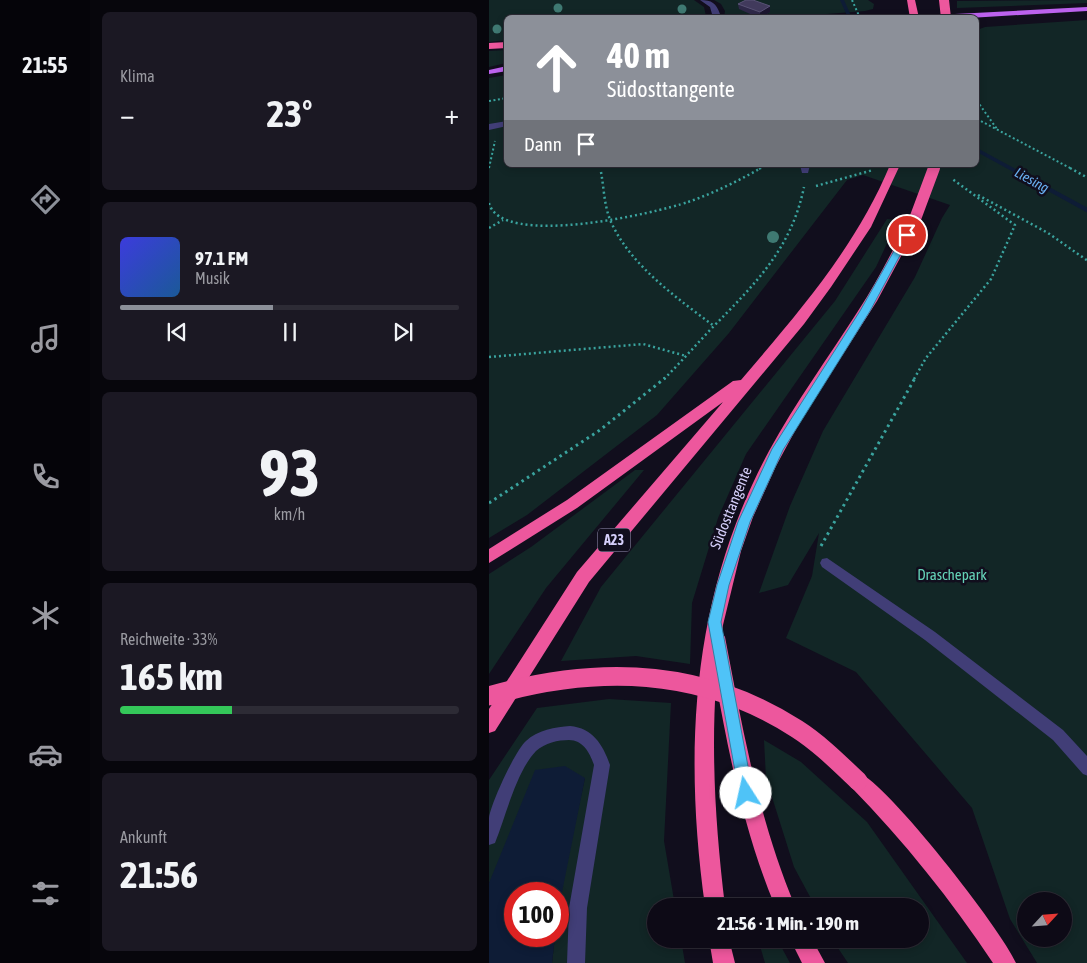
<!DOCTYPE html>
<html lang="de">
<meta charset="utf-8">
<style>
body{margin:0;font-family:"Asap Condensed",sans-serif;background:#1b1823;color:#f1f3f6;height:100vh;display:flex;flex-direction:column;font-size:19px;white-space:nowrap}
*{box-sizing:border-box;margin:0}
p{font-size:16px;color:#9a9aa1}
.icon{flex:none;width:28px;height:28px;fill:none;stroke:currentColor;stroke-width:2;stroke-linecap:round;stroke-linejoin:round}
.map{position:relative;flex:1;overflow:hidden}
.details{display:flex;flex-direction:column;gap:12px;padding:12px;background:#07060c;width:399px}
.details>*{flex:none}
.guide{position:absolute;left:15px;top:15px;width:475px;height:152px;border-radius:8px;box-shadow:0 2px 8px #0003,0 0 0 1px #2d2b35;background:#8c9099;color:#fff;overflow:hidden}
.needle{width:32px;rotate:64deg}
.controls{position:absolute;left:528px;top:892px;display:grid;gap:10px}
.controls a{display:grid;place-items:center;width:55px;height:55px;border-radius:50%;background:#0d0a16;box-shadow:0 2px 8px #0003,0 0 0 1px #2d2b35;font-size:25px}
.speed{position:absolute;left:15px;top:882px;display:flex;gap:10px;font-size:25px;font-weight:700;text-align:center}
.speed>*{display:grid;place-content:center;width:65px;height:65px;border-radius:50%;background:#0d0a16;box-shadow:0 2px 8px #0003,0 0 0 1px #2d2b35;line-height:1}
.speed .limit{border:8px solid #d22;background:#fff;color:#111}
.pin{position:absolute;display:grid;place-items:center;width:42px;height:42px;color:#fff;margin:-21px;border:2px solid #fff;border-radius:50%;box-shadow:0 1px 5px #0007}
.me{position:absolute;width:55px;margin:-28px;rotate:350deg;stroke-linejoin:round;filter:drop-shadow(0 0 4px #0008)}
.turn{display:flex;align-items:center;gap:18px;height:105px;padding:0 20px;font-size:22px}
.turn .icon{width:65px;height:65px;stroke-width:2.5}
.turn b{display:block;font-size:35px;line-height:42px}
.then{display:flex;align-items:center;height:48px;padding:0 20px;background:#0003;gap:10px;font-size:19px}
.big{font-size:38px;font-weight:700;line-height:1.1}
.details .card{flex:1;display:flex;flex-direction:column;justify-content:center;gap:8px;min-width:0;padding:0 18px;border-radius:8px;background:#1b1823}
.details .dial{align-items:center;gap:0}
.dial b{font-size:65px;line-height:1}
.song{display:flex;align-items:center;gap:15px}
.cover{width:60px;height:60px;border-radius:8px;background:linear-gradient(135deg,hsl(240 70% 55%),hsl(210 70% 35%))}
.played{height:5px;border-radius:2px;background:linear-gradient(90deg,#8c9099 45%,#2d2b35 45%)}
.keys{display:flex;justify-content:space-around;direction:ltr}
.heat{display:flex;justify-content:space-between;align-items:center;font-size:28px;direction:ltr}
.charge{height:8px;border-radius:4px;background:linear-gradient(90deg,#34c759 33%,#2d2b35 0)}
.trip{position:absolute;left:158px;top:898px;width:282px;height:50px;border-radius:25px;background:#0d0a16;box-shadow:0 2px 8px #0003,0 0 0 1px #2d2b35;font-weight:700;line-height:50px;text-align:center}
main{display:flex;flex:1;min-height:0}
.dock{display:flex;flex-direction:column;width:90px;justify-content:space-around;align-items:center;background:#050409;color:#9a9aa1}
.dock .icon{width:35px;height:35px}
.dock .active{color:#8c9099}
.dock b{font-size:22px;color:#f1f3f6}
.map>svg:first-child{display:block}
</style>
<main>
<nav class="dock">
<b>21:55</b>
<svg class="icon active" aria-label="directions" viewBox="0 0 24 24"><path d="M12 3l9 9-9 9-9-9zM9 14v-3h6M13 9l2 2-2 2"/></svg>
<svg class="icon" aria-label="music" viewBox="0 0 24 24"><path d="M9 18V5l10-2v13"/><circle cx="6" cy="18" r="3"/><circle cx="16" cy="16" r="3"/></svg>
<svg class="icon" aria-label="phone" viewBox="0 0 24 24"><path d="M5 4h4l2 5-3 2q2 4 5 5l2-3 5 2v4C11 20 4 13 5 4z"/></svg>
<svg class="icon" aria-label="climate" viewBox="0 0 24 24"><path d="M12 3v18M4 7l16 10M4 17L20 7"/></svg>
<svg class="icon" aria-label="car" viewBox="0 0 24 24"><path d="M5 17H2v-5l4-1 3-4h7l3 4 3 1v5h-3M9 17h6M6 11h13"/><circle cx="7" cy="17" r="2"/><circle cx="17" cy="17" r="2"/></svg>
<svg class="icon" aria-label="filters" viewBox="0 0 24 24"><path d="M4 7h16M4 17h16"/><circle cx="9" cy="7" r="2"/><circle cx="15" cy="17" r="2"/></svg>
</nav>
<section class="details">
<div class="card"><p>Klima</p>
<div class="heat"><a>−</a><b class="big">23°</b><a>+</a></div>
</div>
<div class="card">
<div class="song"><i class="cover"></i><div><b>97.1 FM</b><p>Musik</p></div></div>
<div class="played"></div>
<div class="keys"><svg class="icon" aria-label="previous" viewBox="0 0 24 24"><path d="M18 5L8 12l10 7zM5 5v14"/></svg><svg class="icon" aria-label="pause" viewBox="0 0 24 24"><path d="M8 5v14M16 5v14"/></svg><svg class="icon" aria-label="next" viewBox="0 0 24 24"><path d="M6 5l10 7-10 7zM19 5v14"/></svg></div>
</div>
<div class="card dial"><b>93</b><p>km/h</p></div>
<div class="card"><p>Reichweite · 33%</p><b class="big">165 km</b><div class="charge"></div></div>
<div class="card"><p>Ankunft</p><b class="big">21:56</b></div>
</section>
<div class="map">
<svg width="599" height="963" viewBox="0 0 599 963">
<rect width="100%" height="100%" fill="#110e1d"/>
<!-- green -->
<path fill="#122626" fill-rule="evenodd" d="M0 0H205L215 7 217 16 215 18H18L17 40 0 42Z
M225 0H379L385 4 384 9 376 11 299 17 235 18 236 11 232 4Z
M598 0V3L468 8V1Z
M598 20V963H548L521 919 483 808 367 672 297 638 323 576 330 533 299 585 270 593 301 506 334 431 426 277 453 218 461 205 374 175 358 180 240 333 168 415 38 515 0 538V78L17 75 18 165H488V30L496 27ZM536 901H574V939H536Z
M17 50V63L0 67V51Z
M398 219 409 220 387 267 257 454 229 518 203 603 201 664 147 656 72 661 112 587 346 301Z
M146 470H155L57 588 0 674V574L42 547Z
M120 699 182 703 175 841 186 906H166V939H192L196 963H63L66 936H69L70 897 96 778 0 883V780L48 708Z
M275 740 312 762 378 822 478 963H359L343 939H431V906H326L305 867 277 778Z
M269 939H288L301 963H276Z"/>
<!-- water -->
<path fill="#0e1c36" d="M76 766 96 778 69 912V894H26V936H66L63 963H0V883L46 770Z"/>
<g fill="none" stroke-linecap="round" stroke-linejoin="round">
<!-- stream -->
<path fill="#0e1c36" fill-rule="evenodd" d="M351 0H355L363 18H359Z
M488 148 599 208V213L488 152Z"/>
<!-- path-far2 -->
<path stroke="#3aa39e" stroke-width="2" stroke-dasharray="2 2.5" stroke-linecap="butt" d="M363 0 371 18
M0 101 18 98
M488 101 508 129
M488 119 583 169
M0 168 6 141
M270 169 278 165"/>
<!-- path-far1 -->
<path stroke="#3aa39e" stroke-width="2.5" stroke-dasharray="2 3" stroke-linecap="butt" d="M581 168 599 178
M112 172C115 188 115 206 122 222 142 266 188 298 225 326
M327 186 384 170
M489 195 559 233 599 261
M0 203C12 249 167 213 199 202 225 193 249 181 272 168
M0 228 14 220
M0 357 154 344 197 356
M175 379C191 363 206 346 222 329 265 285 302 250 315 187
M425 379 437 358 502 279 526 225 462 178"/>
<!-- path -->
<path stroke="#3aa39e" stroke-width="3" stroke-dasharray="2.5 4" stroke-linecap="butt" d="M0 503 111 430 176 378
M332 546 426 378"/>
<!-- service -->
<path fill="#413e77" fill-rule="evenodd" d="M211 0C223 0 227 3 231 14L228 18H221L223 14 221 7Z
M18 121V126L0 130V124Z
M311 165H321L319 173H313Z
M338 558 446 632 574 730 599 757V776L594 774 564 740 436 640 333 567 331 563 333 559Z
M81 726C104 728 114 745 121 765L98 908 96 963H78L80 908 105 765C101 753 94 740 80 740 69 740 56 743 47 751 27 772 17 816 6 843L0 845C0 836 0 826 0 818 2 803 26 751 37 741 48 730 67 727 81 726Z"/>
<!-- primary -->
<path fill="#bc62ee" fill-rule="evenodd" d="M599 7V11L480 18H424L427 16Z
M18 66V71L0 74V70Z"/>
<!-- motorway -->
<path fill="#ed579d" fill-rule="evenodd" d="M418 0H426L430 18H421Z
M18 42V48L0 49V43Z
M401 165H411L382 227 342 287 315 324 100 582 6 731 0 733V709L88 572 234 402 88 508 0 563V549L78 500 244 381 252 380C309 313 367 247 401 165Z
M426 216 432 219 388 301 313 418 287 466 264 517 252 551 234 625 233 632 236 637C254 731 269 817 306 906H286C256 834 241 760 227 683 222 758 227 832 236 906H216C194 748 203 594 280 451 306 403 339 358 369 311 388 282 404 250 420 219Z
M369 772C399 784 513 930 527 963H504C462 900 415 841 362 787L360 781 362 775Z
M220 939H240L246 963H224Z
M301 939H323L336 963H313Z"/>
<!-- motorway-bridge-far2 -->
<path stroke="#ed579d" stroke-width="10" d="M455 0 457 18
M444 169 446 165"/>
<!-- motorway-bridge-far1 -->
<path stroke="#ed579d" stroke-width="12" d="M426 219 445 168"/>
<!-- motorway-bridge -->
<path stroke="#ed579d" stroke-width="19" d="M0 696C107 665 212 667 308 729 330 743 350 763 369 781"/>
</g>
<!-- trees -->
<g fill="#3f7972">
<circle cx="69" cy="8" r="4.5"/>
<circle cx="193" cy="9" r="4.5"/>
<circle cx="8" cy="29" r="4.5"/>
<circle cx="284" cy="237" r="6"/>
</g>
<!-- wall -->
<path fill="#2f2949" d="M249 4 281 6V12L270 18 250 9Z"/>
<!-- shaded-wall -->
<path fill="#1c1630" d="M281 6V12L271 18V12Z"/>
<!-- building -->
<path fill="#413a5c" stroke="#585275" d="M257 0H264L281 6 271 12 249 4Z"/>
<!-- route -->
<path fill="#4fc3f7" stroke="#337fa1" d="M418 232 422 235 381 311 294 450 261 522 240 585 232 622 264 793 262 797 257 799 252 797 250 793 219 622 228 585 249 522 283 449 371 311 414 235Z"/>
<g text-anchor="middle" stroke-width="5" stroke-linejoin="round" paint-order="stroke">
<!-- far-water labels -->
<g font-size="14" font-style="italic" fill="#68aeef" stroke="#110e1d">
<text transform="translate(543 180) rotate(29)" y="5">Liesing</text>
</g>
<!-- shield labels -->
<rect fill="#110e1d" stroke="#9a95b8" stroke-width="1" x="109" y="528.5" width="32" height="23" rx="4"/>
<g font-size="14" font-weight="bold" fill="#d5cffa">
<text x="125" y="545">A23</text>
</g>
<!-- street labels -->
<g font-size="15" fill="#d5cffa" stroke="#110e1d">
<text transform="translate(242 508) rotate(-68)" y="5">Südosttangente</text>
</g>
<!-- park labels -->
<g font-size="15" fill="#64d1b7" stroke="#110e1d">
<text x="463" y="580">Draschepark</text>
</g>
</g>
</svg>
<div class="controls">
<a><svg class="needle" viewBox="-14 -14 28 28"><path d="M0-13l5 13h-10z" fill="#e53935"/><path d="M0 13l5-13h-10z" fill="#9a9aa1"/></svg></a>
</div>
<div class="speed"><div class="limit">100</div></div>
<div class="pin" style="left:418px;top:235px;background:#d93025"><svg class="icon" aria-label="arrive" viewBox="0 0 24 24"><path d="M6 21V4h12l-3 4 3 4H6"/></svg></div>
<svg class="me" style="left:257px;top:793px" viewBox="-20 -20 40 40"><circle r="19" fill="#fff"/><path d="M0-13L10 11 0 6-10 11z" fill="#4fc3f7"/></svg>
<div class="trip">21:56 · 1 Min. · 190 m</div>
<div class="guide">
<div class="turn"><svg class="icon" aria-label="ahead" viewBox="0 0 24 24"><path d="M12 20V5M6 11l6-6 6 6"/></svg><div><b>40 m</b>Südosttangente</div></div>
<div class="then">Dann<svg class="icon" aria-label="arrive" viewBox="0 0 24 24"><path d="M6 21V4h12l-3 4 3 4H6"/></svg></div>
</div>
</div>
</main>
